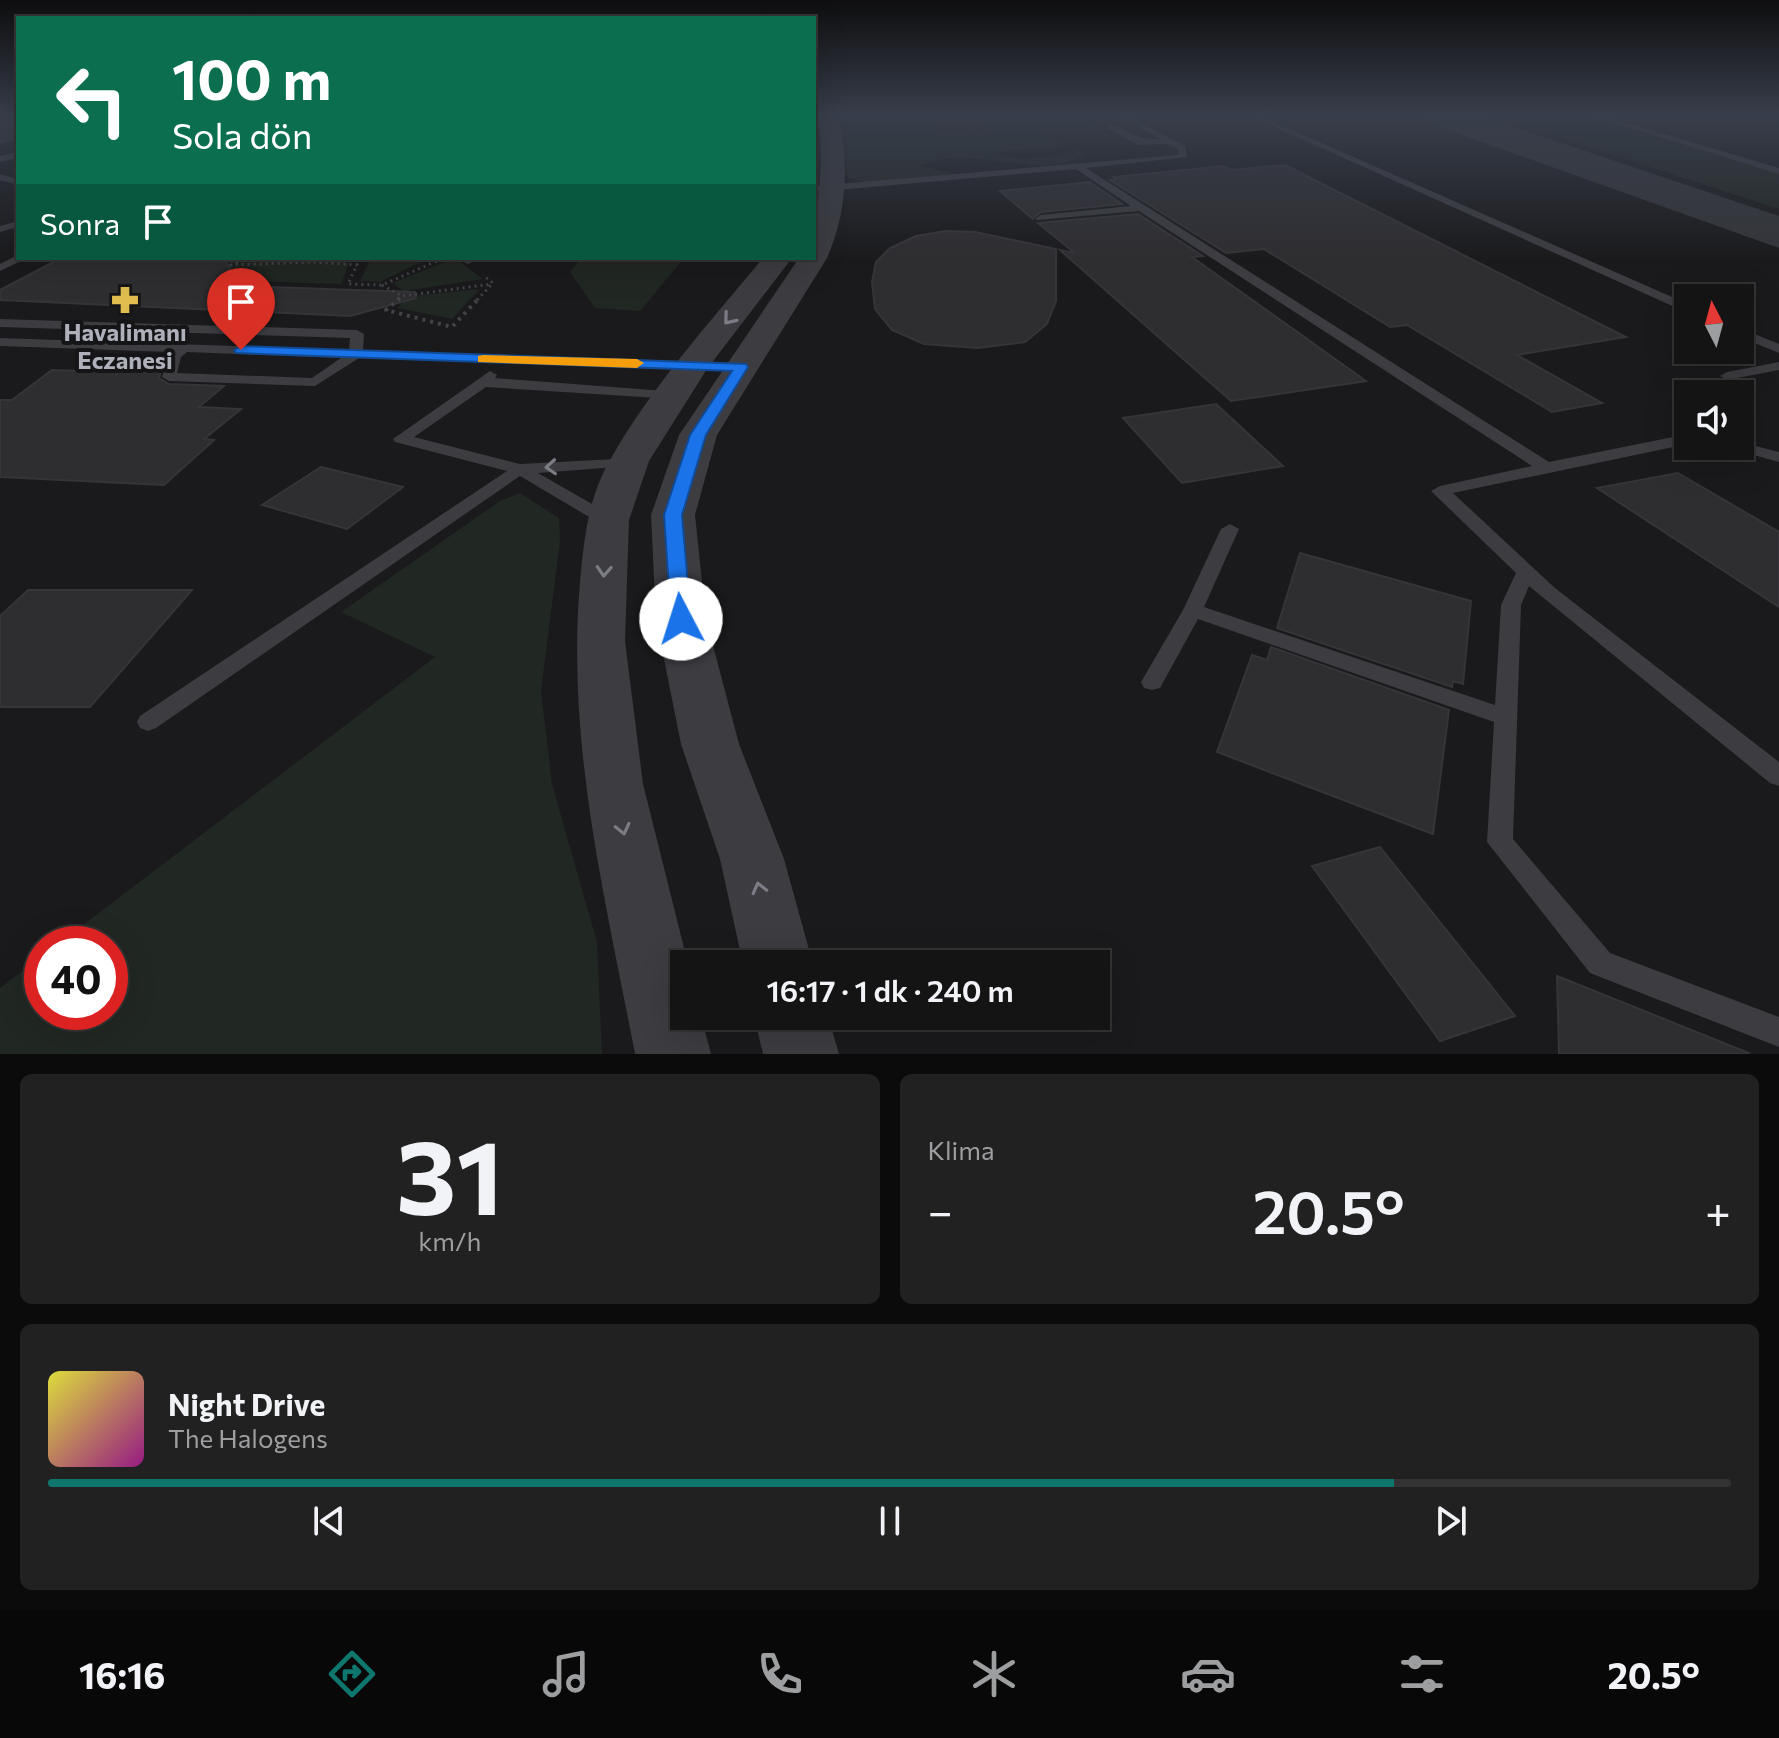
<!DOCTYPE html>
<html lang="tr">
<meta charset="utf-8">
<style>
body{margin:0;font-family:Commissioner,sans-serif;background:#212122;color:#f1f3f6;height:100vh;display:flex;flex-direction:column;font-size:30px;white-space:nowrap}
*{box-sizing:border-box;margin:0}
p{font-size:26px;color:#9d9ea0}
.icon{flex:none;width:44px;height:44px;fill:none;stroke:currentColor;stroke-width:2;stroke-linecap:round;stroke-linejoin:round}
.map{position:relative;height:1054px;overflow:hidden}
.drawer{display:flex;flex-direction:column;gap:20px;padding:20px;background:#0b0b0c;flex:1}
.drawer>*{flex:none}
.top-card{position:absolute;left:16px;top:16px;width:800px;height:244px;border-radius:0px;box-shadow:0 8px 32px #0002,0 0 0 2px #333334;background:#0b6e4f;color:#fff;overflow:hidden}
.needle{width:52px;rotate:354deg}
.controls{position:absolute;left:1674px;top:284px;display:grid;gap:16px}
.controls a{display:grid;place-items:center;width:80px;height:80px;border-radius:0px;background:#141415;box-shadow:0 8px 32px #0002,0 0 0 2px #333334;font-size:40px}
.speed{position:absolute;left:24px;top:926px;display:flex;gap:16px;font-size:40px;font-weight:700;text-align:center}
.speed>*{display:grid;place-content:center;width:104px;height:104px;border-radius:50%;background:#141415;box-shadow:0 8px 32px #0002,0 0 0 2px #333334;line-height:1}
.speed .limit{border:12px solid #d22;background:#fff;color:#111}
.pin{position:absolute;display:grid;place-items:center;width:68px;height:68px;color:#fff;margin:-82px -34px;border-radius:50% 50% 50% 0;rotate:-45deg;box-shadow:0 0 8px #0007}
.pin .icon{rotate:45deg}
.me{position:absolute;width:88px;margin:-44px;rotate:355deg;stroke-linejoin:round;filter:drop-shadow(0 0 6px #0008)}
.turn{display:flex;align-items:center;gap:28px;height:168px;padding:0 24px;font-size:36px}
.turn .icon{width:104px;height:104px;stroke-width:2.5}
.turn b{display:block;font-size:56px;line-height:68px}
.then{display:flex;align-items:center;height:76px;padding:0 24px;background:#0003;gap:16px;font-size:30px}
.big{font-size:60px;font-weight:600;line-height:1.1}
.drawer .card{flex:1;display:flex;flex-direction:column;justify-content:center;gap:12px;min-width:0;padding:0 28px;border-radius:12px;background:#212122}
.drawer .dial{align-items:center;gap:0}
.dial b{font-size:104px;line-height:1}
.song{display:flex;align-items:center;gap:24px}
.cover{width:96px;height:96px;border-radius:12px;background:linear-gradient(135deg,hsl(60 70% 55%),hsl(310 70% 35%))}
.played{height:8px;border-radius:4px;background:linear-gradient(90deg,#0f766e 80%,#333334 80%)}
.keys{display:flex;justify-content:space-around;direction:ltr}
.heat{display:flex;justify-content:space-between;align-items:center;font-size:44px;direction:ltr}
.drawer .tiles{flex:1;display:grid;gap:20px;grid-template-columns:1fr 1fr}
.card:last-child{grid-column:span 2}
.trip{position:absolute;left:670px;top:950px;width:440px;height:80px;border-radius:0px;background:#141415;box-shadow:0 8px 32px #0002,0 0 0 2px #333334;font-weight:600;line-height:80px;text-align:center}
.dock{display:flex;height:128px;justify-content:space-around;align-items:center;background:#080808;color:#9d9ea0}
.dock .icon{width:56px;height:56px}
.dock .current{color:#0f766e}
.dock b{font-size:36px;color:#f1f3f6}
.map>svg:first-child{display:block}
</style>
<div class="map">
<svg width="1779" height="1054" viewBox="0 0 1779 1054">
<rect width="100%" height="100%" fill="#1a1a1c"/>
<!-- green -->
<path fill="#212722" d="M933 114 930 117C939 140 970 134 992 135L978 114H1073L1124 143 1087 129 1074 128 1043 133 1066 147 1002 151 997 156C1025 160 1051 159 1078 150L1086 155C1031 183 970 141 920 166L956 174 866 182 848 178 839 125 841 114Z
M1489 114H1582L1779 174V209Z
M229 258H351L341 284 194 279Z
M371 258H429L380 282 360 281Z
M455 258 483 279 404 291 392 283Z
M581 258H684L640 311 595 308 570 272Z
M480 289 452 319 397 308 410 296Z
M520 493 559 518 560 541 541 691 552 784 597 942 602 1054H0V988L42 956V1012H110V944H58L435 657 341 612 500 501Z"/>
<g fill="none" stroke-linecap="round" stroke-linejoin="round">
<!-- taxiway -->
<path fill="#343539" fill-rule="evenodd" d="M1420 114H1475L1779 216V248L1426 122Z
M18 116V140L0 144V120Z"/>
</g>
<!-- building -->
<path fill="#2e2d30" stroke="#353438" stroke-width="2" d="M1285 165 1626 337 1517 355 1602 403 1552 412 1407 325 1390 327 1264 249 1226 253 1110 180 1117 179 1114 177 1224 166 1231 170Z
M1090 182 1122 204 1041 212 1033 219 1000 191Z
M1138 214 1203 256 1192 257 1366 381 1231 401 1060 250 1075 253 1038 223Z
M946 231 975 232 1056 249V301L1047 324 1025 342 978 348 924 344 892 330 875 309 872 282 876 262 890 248 916 236Z
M61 258H223L242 286 415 292 416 298 350 316 0 300V290Z
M154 369 161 371 159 378 169 384 224 386 199 407 241 409 204 439 214 440 164 485 0 477V400H12L52 370 149 373Z
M1216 404 1283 466 1182 483 1123 418Z
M321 467 403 487 347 529 262 505Z
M1678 473 1779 532V607L1597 488Z
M1300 553 1471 601 1463 684 1453 681 1452 687 1277 628Z
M28 590H192L90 707H0V616Z
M1271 647 1449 710 1433 834 1217 752 1252 655 1267 660Z
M1380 847 1515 1016 1440 1041 1312 866Z
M1557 976 1749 1053 1748 1054H1559Z"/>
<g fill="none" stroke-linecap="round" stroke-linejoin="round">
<!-- path-far1 -->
<path stroke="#424348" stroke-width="3" stroke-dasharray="2 4" stroke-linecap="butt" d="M249 258 231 265 313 262 357 265
M360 258 348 284 382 285 444 258
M382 285 402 296 492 284
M398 300 402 296
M477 300 493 283 483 275"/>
<!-- path -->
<path stroke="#424348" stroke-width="4" stroke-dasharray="3 5" stroke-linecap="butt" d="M400 298 386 310 452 327 479 298"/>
<!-- service -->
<path fill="#3c3c41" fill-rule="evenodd" d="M1115 114H1125L1185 146 1187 157 1086 168 1549 462 1688 434V444L1453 493 1555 588 1779 762V786L1770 783 1529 586 1521 605 1513 839 1610 953 1779 1017V1047L1590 973 1487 842 1494 722 1198 619 1160 688 1152 690 1144 688 1141 682 1183 610 1221 529 1230 524 1239 529 1204 607 1495 705 1501 605 1516 573 1431 491 1440 486 1532 466 1139 211 1037 220 1036 218 1041 215 1131 206 1076 169 814 192V186L1178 155V149L1168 144 1138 145 1107 128V124C1128 126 1133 141 1160 139Z
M1246 114H1256L1688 304V313Z
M1585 114H1597L1779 168V174Z
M18 152V158L0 162V156Z
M0 174 18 179V185L0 180Z
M18 221V227L0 232V226Z
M18 255V258H27L0 271V264Z
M482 258 468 264 462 261 465 258Z
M0 319 357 330 364 334 363 350 741 363 748 367 741 371 359 358 315 386 169 381 162 377 170 352 0 346V338L349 350 350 338 0 327ZM187 352 341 358 312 378 177 373 181 357Z
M1740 328 1779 344V353L1740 337Z
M1779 362V370L1727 380 1720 376 1727 372Z
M490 371 497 375 495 378 678 392V398L673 399 486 387 414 437 520 464 635 458 637 461 629 466 538 473 613 516 616 520 613 524H601L520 476 156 728 148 731 140 728 137 722 140 716 507 471 395 442 393 439Z
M1740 442 1779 452V462L1732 449 1730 446H1740Z"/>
<!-- tertiary -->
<path fill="#3c3c41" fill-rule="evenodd" d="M818 114H837C850 163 847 212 827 258L717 435 695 515 706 619 739 744 784 859 813 964H743L720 859 681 744 656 619 651 515 679 435 799 258H814C814 209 827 164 818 114Z
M763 258H792L707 369 649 461 629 520 625 641 643 784 688 964H684V1016H701L711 1054H635C605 897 566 743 580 582 584 539 588 498 610 460 651 387 710 322 763 258Z
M754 1016H828L839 1054H763Z"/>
</g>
<!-- one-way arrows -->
<defs><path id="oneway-chevron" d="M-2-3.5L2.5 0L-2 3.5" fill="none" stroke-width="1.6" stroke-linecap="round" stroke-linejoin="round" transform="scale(2)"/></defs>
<g stroke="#7b7c84">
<use href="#oneway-chevron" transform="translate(729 319) rotate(130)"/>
<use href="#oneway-chevron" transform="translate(551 467) rotate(176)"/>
<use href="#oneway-chevron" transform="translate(604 571) rotate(93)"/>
<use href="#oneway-chevron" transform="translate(623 829) rotate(77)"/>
<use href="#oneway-chevron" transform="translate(759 888) rotate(-104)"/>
</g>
<!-- sky -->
<linearGradient id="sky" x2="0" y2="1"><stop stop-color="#0e0e0f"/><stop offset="0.44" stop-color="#383e4b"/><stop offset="1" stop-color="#383e4b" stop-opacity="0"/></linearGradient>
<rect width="1779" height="261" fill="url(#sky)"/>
<!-- route -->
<path fill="#1a73e8" stroke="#114b97" stroke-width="2" d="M241 346 746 364 748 367 706 435 682 515 691 619 688 624H674L671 619 664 515 690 435 732 371 236 353 234 350Z"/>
<!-- slow -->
<path fill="#f59e0b" d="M483 355 637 359 644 363 637 368 478 362V356Z"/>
<!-- icons -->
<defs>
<g id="pharmacy-bare" transform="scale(2.16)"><path d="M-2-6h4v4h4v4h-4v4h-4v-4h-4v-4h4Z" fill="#e0bd4e" stroke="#151517" stroke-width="2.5" paint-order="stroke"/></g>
</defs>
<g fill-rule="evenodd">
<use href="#pharmacy-bare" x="125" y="300"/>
</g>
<g text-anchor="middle" stroke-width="8" stroke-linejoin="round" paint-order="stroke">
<!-- far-poi labels -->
<g font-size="24" font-weight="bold" fill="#aeb1ba" stroke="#151517">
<text x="125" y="341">Havalimanı<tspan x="125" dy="28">Eczanesi</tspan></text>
</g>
</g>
</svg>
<div class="controls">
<a><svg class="needle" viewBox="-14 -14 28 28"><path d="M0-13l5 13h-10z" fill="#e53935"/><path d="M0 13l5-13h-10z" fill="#9d9ea0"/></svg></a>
<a><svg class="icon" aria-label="sound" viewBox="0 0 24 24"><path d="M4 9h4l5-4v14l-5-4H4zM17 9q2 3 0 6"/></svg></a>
</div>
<div class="speed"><div class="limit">40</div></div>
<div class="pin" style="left:241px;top:350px;background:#d93025"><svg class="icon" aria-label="arrive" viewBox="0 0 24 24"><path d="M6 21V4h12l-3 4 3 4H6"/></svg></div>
<svg class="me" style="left:681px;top:619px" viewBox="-20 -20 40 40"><circle r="19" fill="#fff"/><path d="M0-13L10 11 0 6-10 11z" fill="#1a73e8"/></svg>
<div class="trip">16:17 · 1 dk · 240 m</div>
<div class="top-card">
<div class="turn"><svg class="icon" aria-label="left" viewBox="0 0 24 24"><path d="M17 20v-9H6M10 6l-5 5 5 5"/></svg><div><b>100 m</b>Sola dön</div></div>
<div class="then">Sonra<svg class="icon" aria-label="arrive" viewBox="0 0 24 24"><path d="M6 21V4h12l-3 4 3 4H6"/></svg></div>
</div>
</div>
<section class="drawer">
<div class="tiles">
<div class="card dial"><b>31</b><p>km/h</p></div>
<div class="card"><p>Klima</p>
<div class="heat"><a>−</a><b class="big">20.5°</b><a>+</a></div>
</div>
<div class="card">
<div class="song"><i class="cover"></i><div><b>Night Drive</b><p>The Halogens</p></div></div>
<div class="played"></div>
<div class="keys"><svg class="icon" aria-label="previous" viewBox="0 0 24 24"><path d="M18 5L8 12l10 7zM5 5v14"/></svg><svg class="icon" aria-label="pause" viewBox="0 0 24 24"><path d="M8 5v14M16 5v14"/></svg><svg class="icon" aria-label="next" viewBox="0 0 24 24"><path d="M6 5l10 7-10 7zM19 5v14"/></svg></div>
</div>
</div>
</section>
<nav class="dock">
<b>16:16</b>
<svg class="icon current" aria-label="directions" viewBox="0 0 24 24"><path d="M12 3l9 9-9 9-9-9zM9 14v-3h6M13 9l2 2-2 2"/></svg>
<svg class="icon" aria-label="music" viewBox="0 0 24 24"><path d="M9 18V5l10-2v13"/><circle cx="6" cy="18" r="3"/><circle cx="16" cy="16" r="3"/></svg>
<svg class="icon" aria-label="phone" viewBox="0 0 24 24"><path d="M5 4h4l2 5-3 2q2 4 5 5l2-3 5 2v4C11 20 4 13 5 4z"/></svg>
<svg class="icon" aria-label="climate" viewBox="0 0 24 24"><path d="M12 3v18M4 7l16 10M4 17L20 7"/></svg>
<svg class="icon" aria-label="car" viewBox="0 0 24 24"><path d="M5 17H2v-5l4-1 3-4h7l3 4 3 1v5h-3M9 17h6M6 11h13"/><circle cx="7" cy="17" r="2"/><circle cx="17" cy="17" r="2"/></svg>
<svg class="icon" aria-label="filters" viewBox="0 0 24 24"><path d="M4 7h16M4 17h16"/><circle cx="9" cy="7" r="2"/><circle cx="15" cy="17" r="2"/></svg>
<b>20.5°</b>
</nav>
